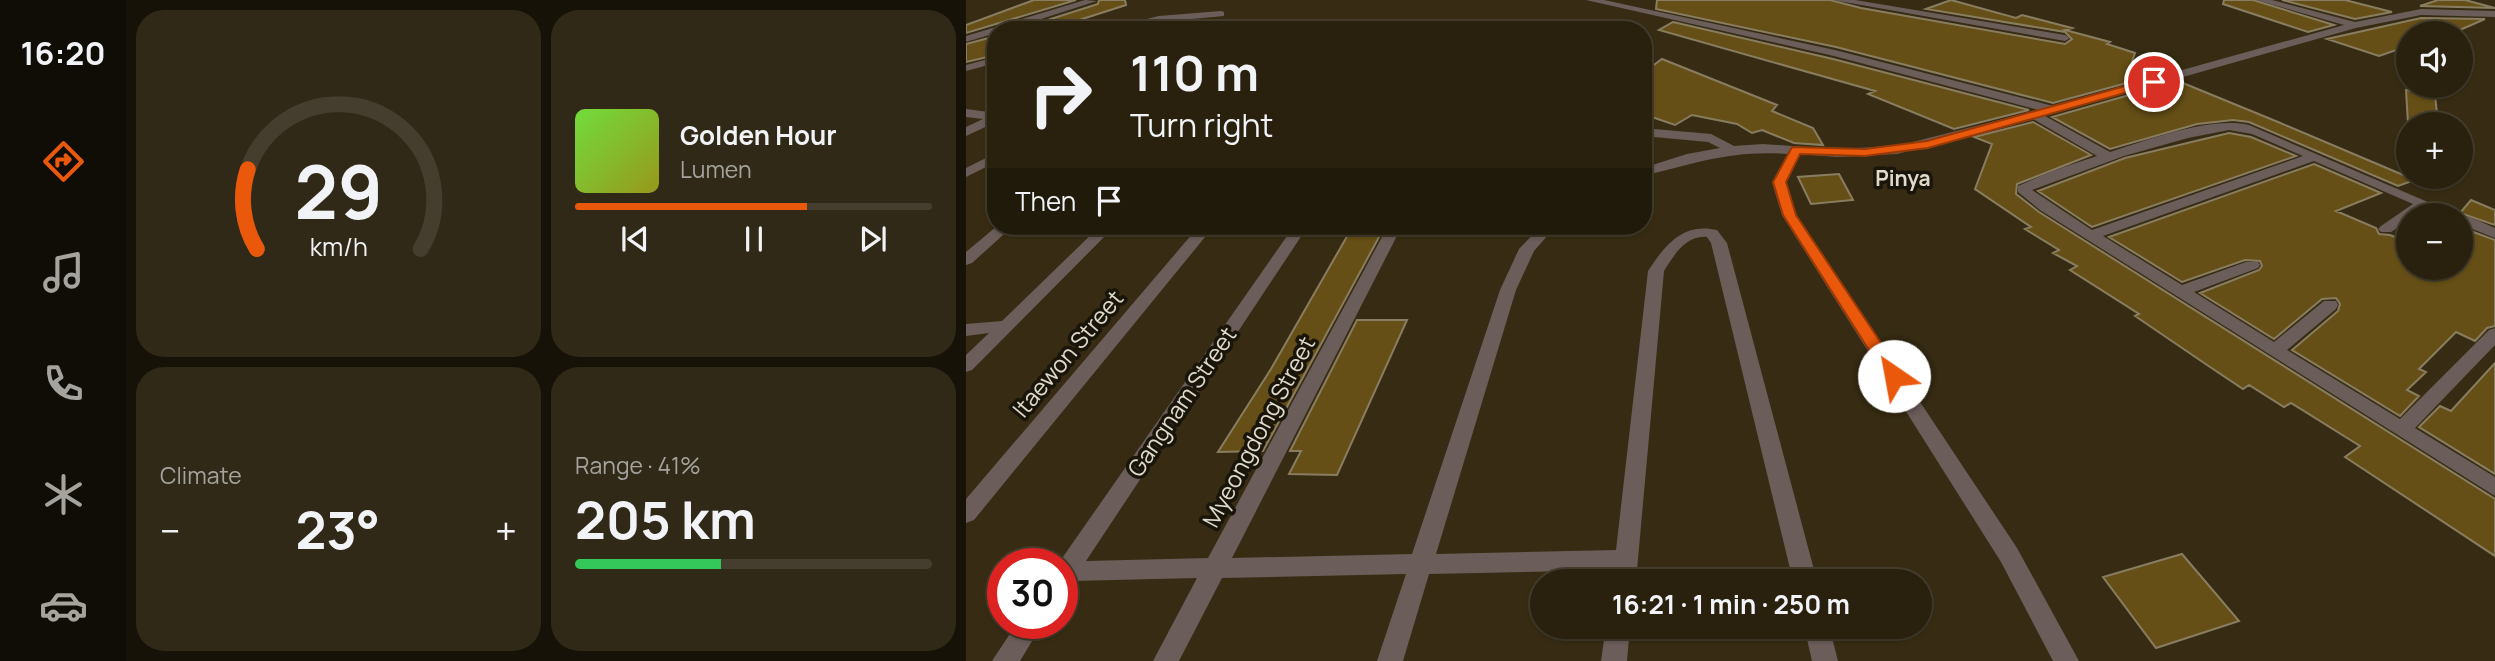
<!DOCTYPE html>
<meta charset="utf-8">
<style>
body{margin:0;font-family:Manrope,sans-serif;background:#312917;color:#f1f3f6;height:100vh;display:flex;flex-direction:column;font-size:26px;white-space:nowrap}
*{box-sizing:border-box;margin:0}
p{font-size:23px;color:#a5a39e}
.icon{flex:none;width:38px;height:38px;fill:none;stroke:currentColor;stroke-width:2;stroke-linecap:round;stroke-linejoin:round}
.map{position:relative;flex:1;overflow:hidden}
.drawer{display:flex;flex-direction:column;gap:10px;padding:10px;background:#171208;width:840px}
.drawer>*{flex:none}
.top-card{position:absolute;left:21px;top:21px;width:665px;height:214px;border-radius:28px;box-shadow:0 2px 5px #0004,0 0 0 2px #453e2e;background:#29210e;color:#f1f3f6;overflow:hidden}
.fabs{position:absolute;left:1430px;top:21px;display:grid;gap:14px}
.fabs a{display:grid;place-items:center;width:77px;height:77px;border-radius:50%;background:#29210e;box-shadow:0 2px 5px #0004,0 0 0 2px #453e2e;font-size:35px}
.speed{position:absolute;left:21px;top:548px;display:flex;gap:14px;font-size:35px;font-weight:700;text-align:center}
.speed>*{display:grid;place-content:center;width:91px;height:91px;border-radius:50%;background:#29210e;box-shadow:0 2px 5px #0004,0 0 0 2px #453e2e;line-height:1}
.speed .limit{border:10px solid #d22;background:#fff;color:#111}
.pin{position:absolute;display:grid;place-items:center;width:60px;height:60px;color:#fff;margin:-30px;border:4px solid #fff;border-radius:50%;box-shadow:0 2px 7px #0007}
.me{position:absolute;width:77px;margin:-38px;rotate:327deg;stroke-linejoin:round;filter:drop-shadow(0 0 5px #0008)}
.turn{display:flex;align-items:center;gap:24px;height:147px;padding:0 28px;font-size:32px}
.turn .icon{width:91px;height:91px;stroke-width:2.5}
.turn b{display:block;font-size:49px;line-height:60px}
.then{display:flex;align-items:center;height:66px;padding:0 28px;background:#0003;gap:14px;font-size:26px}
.big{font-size:52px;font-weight:700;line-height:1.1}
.drawer .widget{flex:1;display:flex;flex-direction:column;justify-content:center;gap:10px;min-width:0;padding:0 24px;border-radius:28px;background:#312917}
.drawer .dial{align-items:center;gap:0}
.dial svg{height:182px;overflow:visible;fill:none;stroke:#453e2e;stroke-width:7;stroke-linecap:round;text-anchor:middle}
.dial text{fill:#f1f3f6;stroke:none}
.song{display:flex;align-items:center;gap:21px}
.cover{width:84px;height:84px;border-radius:10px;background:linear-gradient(135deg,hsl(100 70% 55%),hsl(60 70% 35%))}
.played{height:7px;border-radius:4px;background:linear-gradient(90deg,#ea580c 65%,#453e2e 65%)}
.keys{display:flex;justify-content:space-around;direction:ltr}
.heat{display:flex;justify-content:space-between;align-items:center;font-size:38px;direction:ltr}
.charge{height:10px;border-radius:5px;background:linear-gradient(90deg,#34c759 41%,#453e2e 0)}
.drawer .tiles{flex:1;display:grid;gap:10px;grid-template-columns:repeat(2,1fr)}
.trip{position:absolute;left:564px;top:569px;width:402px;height:70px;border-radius:35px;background:#29210e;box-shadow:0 2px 5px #0004,0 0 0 2px #453e2e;font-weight:700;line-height:70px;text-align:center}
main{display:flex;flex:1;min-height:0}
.tab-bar{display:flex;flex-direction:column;width:126px;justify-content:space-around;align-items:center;background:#100d06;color:#a5a39e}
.tab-bar .icon{width:49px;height:49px}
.tab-bar .selected{color:#ea580c}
.tab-bar b{font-size:32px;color:#f1f3f6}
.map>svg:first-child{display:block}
</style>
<main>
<nav class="tab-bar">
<b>16:20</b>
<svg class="icon selected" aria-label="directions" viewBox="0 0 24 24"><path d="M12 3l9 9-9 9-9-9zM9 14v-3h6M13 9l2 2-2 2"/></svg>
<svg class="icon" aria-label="music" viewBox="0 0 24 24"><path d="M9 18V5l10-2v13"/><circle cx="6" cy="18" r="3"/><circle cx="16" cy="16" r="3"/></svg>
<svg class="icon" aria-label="phone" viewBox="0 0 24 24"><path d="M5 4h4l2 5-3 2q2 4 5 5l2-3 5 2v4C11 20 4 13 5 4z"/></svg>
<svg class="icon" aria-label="climate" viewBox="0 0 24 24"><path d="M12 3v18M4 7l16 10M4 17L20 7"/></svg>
<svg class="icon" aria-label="car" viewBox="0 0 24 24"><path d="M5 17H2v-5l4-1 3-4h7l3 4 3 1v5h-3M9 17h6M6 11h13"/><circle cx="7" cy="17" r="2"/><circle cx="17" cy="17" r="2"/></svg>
</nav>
<section class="drawer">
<div class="tiles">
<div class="widget dial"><svg viewBox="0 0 100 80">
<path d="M14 69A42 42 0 1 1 86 69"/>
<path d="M14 69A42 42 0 0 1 10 34" stroke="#ea580c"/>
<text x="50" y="56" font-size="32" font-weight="700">29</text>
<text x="50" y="72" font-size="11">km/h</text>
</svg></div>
<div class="widget">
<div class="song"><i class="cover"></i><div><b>Golden Hour</b><p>Lumen</p></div></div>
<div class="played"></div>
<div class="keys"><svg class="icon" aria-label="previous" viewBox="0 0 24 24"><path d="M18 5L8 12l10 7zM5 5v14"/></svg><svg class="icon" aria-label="pause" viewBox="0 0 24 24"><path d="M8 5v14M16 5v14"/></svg><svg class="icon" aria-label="next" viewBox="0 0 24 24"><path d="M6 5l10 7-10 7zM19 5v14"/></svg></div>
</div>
<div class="widget"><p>Climate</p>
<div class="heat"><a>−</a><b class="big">23°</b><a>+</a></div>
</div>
<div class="widget"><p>Range · 41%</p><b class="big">205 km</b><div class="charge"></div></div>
</div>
</section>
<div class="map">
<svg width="1529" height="661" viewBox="0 0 1529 661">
<rect width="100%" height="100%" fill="#372c13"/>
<!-- building -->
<path fill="#654f16" stroke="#897d61" stroke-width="2" d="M68 0H110L0 33V25Z
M133 0H159L160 5 82 30H50L132 4Z
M691 0H864L895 8 1099 44 1106 39 1099 32 960 9 985 0 1050 18 1056 15 1106 28 1099 30 1144 42 1141 44 1169 53 1166 62 1194 74 1087 103 870 47 690 9Z
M1258 0H1287L1368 25 1342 32 1257 4Z
M1316 0H1379L1426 12 1389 19Z
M1472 0H1499L1529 8 1454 6Z
M1455 18 1519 19 1487 33 1442 32V46L1413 56 1361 39Z
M707 22 867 59 1063 110 988 129 902 94 909 91 693 30Z
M30 36V55L0 62V44Z
M696 59 811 105 806 111 847 128 857 145 828 143 796 130 786 133 771 124 726 115 709 125 677 114V73Z
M1212 81 1312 122 1449 180 1432 186 1283 122 1267 120 1231 124 1144 149 1086 117Z
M1440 90 1469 95 1472 124H1442Z
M1067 122 1125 155 1051 184 1050 194 1073 212 1529 499V556L1379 457 1394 446 1325 403 1318 407 1283 385 1277 389 1244 367 1169 316 1173 314 1104 270 1111 266 1087 253 1093 250 1059 229 1065 227 1009 189 1026 144 1008 137Z
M1263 133 1285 137 1330 156 1126 227 1072 191 1159 158Z
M1348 164 1415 193 1370 211 1410 228 1413 234 1424 235 1442 242V268H1494V227L1529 240V326L1521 328 1509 341 1490 332 1453 369 1460 372 1441 390 1453 396 1434 416 1326 350 1372 311 1374 304 1370 298 1356 299 1308 339 1234 293 1293 270 1296 266 1294 261 1279 260 1216 282 1143 237Z
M873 174 887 200 845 204 832 177Z
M1505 200 1529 210V225L1494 213Z
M387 226H419L297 451 252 452 305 369Z
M391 320H441L371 475 323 474 335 451H324Z
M1529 363V474L1453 427 1474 406 1485 411Z
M1216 554 1273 621 1190 648 1137 577Z"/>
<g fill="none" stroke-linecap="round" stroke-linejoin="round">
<!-- minor -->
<path fill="#6b5d59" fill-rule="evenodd" d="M119 0 131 1 41 30H30V33L0 42V36Z
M620 0H638L869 50 1087 106 1378 25 1290 0H1306L1389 22 1455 9 1529 11V17L1455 15 1390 28 1079 116 1144 152C1182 140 1244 116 1283 125L1492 215C1505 216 1517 223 1529 228V238L1494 224V215H1473L1459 209 1450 215H1442V221L1425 232H1415L1412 229 1415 226 1447 204 1348 161 1137 236 1216 285 1280 262H1292L1294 265 1292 268 1228 292 1308 342 1358 301H1370L1372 305 1370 309 1321 350 1434 419 1523 330 1529 328V345L1449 428 1529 477V496L1074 210 1052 192V186L1086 171 1131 156 1067 119 931 154 871 157 834 154 820 182 830 215 1051 548 1113 661H1087L1035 562 816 215 806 182 822 154C766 150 730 163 677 176V168L721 154 754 148 742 142 677 136V128L745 134 768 146 797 144 871 149 931 146 1073 110 868 56ZM1263 130 1286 134 1337 156 1126 230 1066 190 1158 156 1222 138Z
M867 0H889L1099 35 1104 38 1099 41Z
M255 11 258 12V16L193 22 156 30H136L193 16Z
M30 57V63L0 71V65Z
M0 109 30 113V122L0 136V127L17 119 0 117Z
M30 153V162L0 177V168Z
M31 226H47L6 263 0 265V252Z
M134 226H149L6 370 0 372V355L23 333 0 336V324L36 321Z
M233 226H248L8 520 0 523V499Z
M328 226H342L120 561 242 558 422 226H436L266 558 446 554 534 290 553 249 575 226H590L568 251 550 290 470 554 650 550 682 271C699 245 717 222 751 230L761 243 851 581H827L745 243 741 237C720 235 708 255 698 271L670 581H646L647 570 463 574 437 661H411L440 574 256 578 213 661H187L231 578 106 581 96 587V564H92Z
M51 623H77L54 661H26Z
M640 626H664L661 661H635Z
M838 626H863L872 661H846Z"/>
</g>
<!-- route -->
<path fill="#ea580c" stroke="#983908" stroke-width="2" d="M1188 78 1191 79V84L962 148 899 156 834 154 820 182 830 215 937 376 928 382 922 380 817 215 807 182 826 147 899 149 961 141Z"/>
<g text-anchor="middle" stroke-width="7" stroke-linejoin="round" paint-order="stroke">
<!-- far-neighbourhood labels -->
<g font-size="21" font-weight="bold" fill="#e0dacb" stroke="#1a150a">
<text x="937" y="186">Pinya</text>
</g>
<!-- street labels -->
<g font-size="23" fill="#e0dacb" stroke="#1a150a">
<text transform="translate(102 354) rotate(-50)" y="8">Itaewon Street</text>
<text transform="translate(216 402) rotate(-56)" y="8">Gangnam Street</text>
<text transform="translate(293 432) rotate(-62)" y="8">Myeongdong Street</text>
</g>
</g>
</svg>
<div class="fabs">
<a><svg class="icon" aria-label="sound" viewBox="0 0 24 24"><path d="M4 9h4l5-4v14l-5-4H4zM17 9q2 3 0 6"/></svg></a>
<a>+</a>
<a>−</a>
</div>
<div class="speed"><div class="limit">30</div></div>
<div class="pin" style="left:1188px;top:82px;background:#d93025"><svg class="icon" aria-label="arrive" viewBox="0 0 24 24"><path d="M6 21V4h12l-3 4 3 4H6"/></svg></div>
<svg class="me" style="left:928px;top:376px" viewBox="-20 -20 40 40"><circle r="19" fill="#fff"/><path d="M0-13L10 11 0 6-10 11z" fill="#ea580c"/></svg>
<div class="trip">16:21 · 1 min · 250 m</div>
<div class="top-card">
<div class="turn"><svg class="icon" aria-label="right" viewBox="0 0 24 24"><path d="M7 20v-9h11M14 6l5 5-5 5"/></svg><div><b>110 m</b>Turn right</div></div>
<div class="then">Then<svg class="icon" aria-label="arrive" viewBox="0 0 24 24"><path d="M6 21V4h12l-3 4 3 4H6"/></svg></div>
</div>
</div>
</main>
